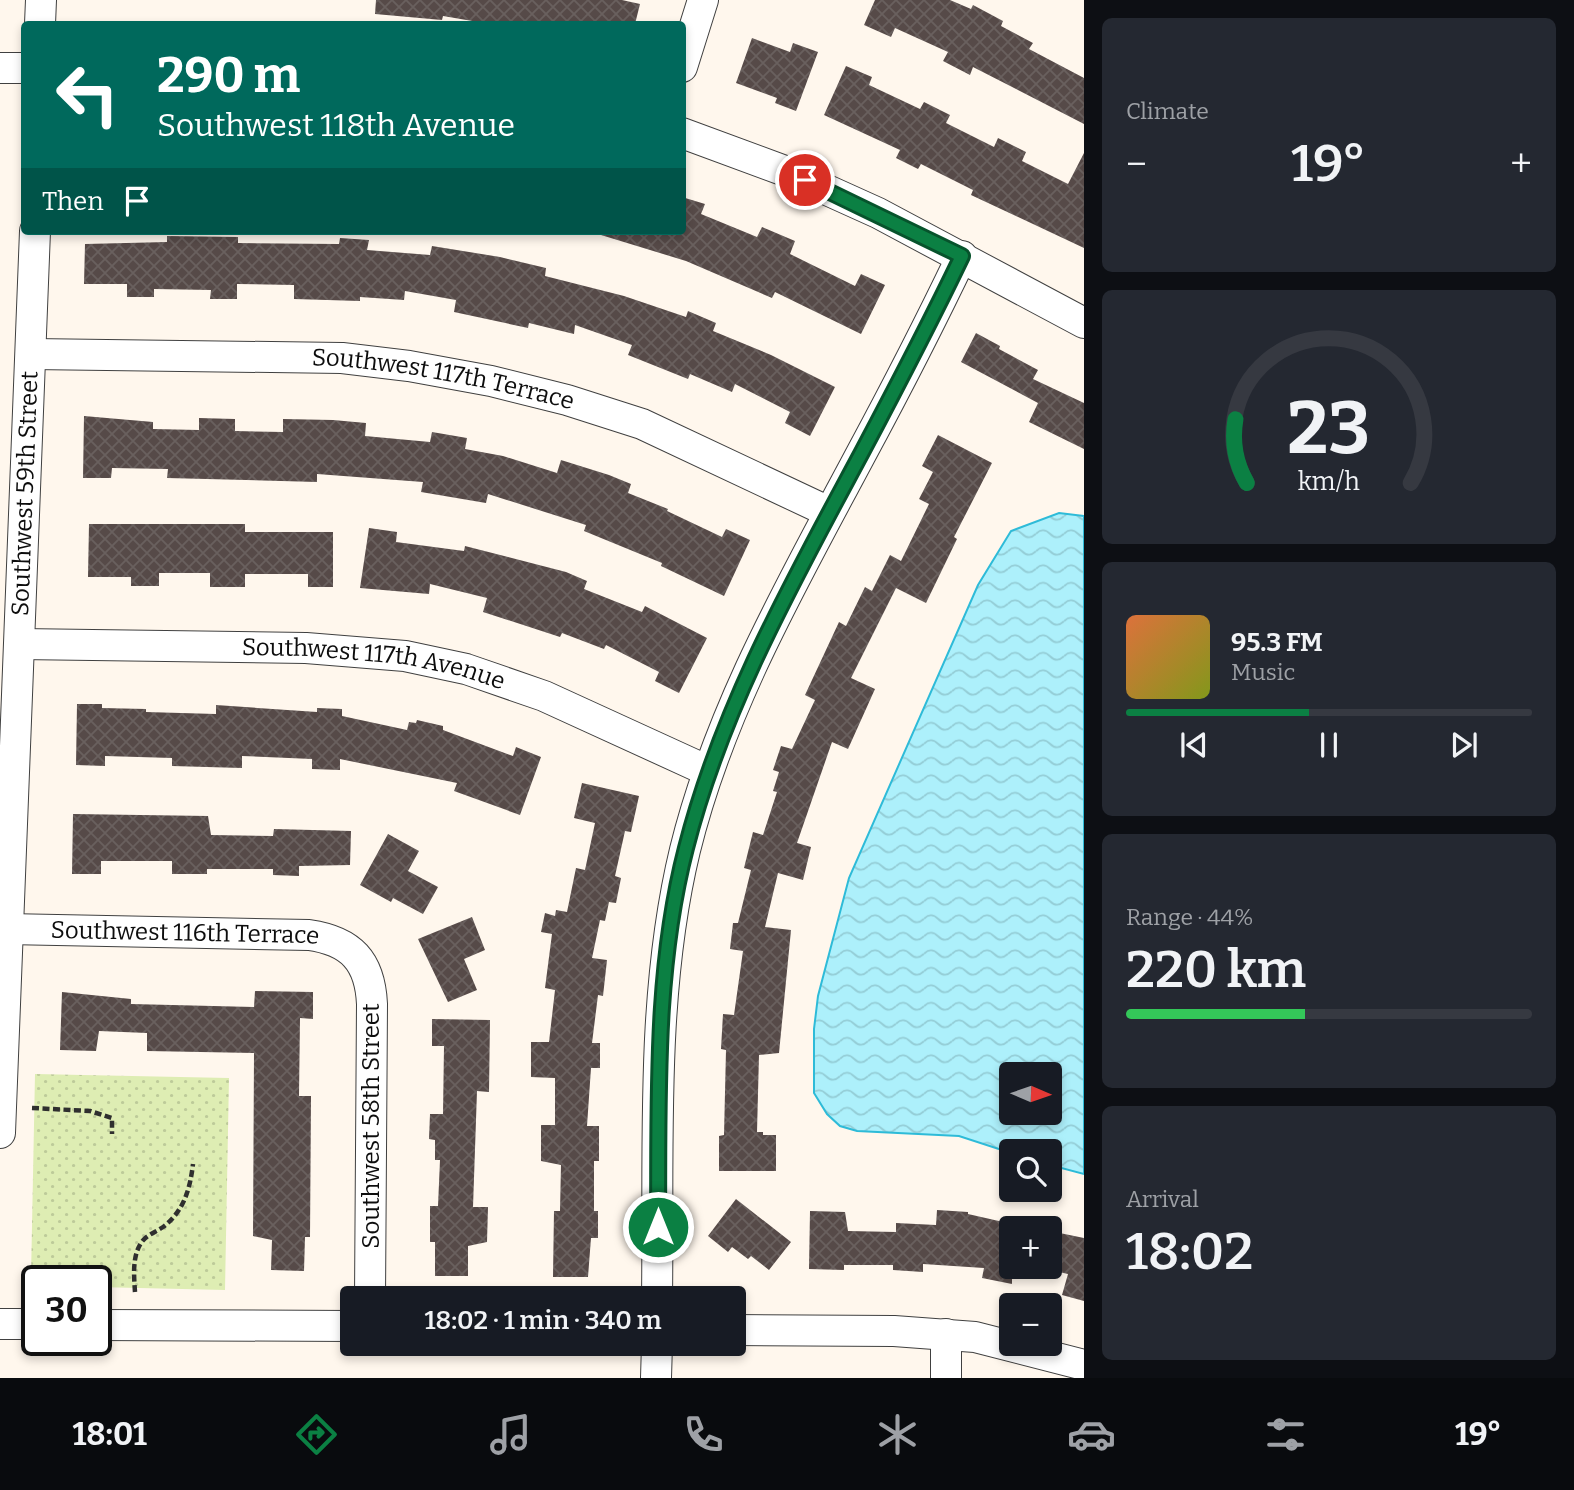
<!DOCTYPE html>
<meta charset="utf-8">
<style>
body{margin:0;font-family:Bitter,serif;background:#242831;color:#f1f3f6;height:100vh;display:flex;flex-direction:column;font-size:26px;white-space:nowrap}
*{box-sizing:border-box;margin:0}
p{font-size:23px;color:#9ea1a6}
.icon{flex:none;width:38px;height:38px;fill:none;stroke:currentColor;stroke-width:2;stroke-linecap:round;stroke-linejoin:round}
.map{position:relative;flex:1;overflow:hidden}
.sheet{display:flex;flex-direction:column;gap:18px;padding:18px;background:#0d0f14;width:490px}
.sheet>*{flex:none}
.banner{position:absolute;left:21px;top:21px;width:665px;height:214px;border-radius:7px;box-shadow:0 4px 10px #0003;background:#00695c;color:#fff;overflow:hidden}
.needle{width:46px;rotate:92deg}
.fabs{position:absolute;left:999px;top:1062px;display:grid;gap:14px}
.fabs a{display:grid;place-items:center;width:63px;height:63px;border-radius:7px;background:#171b24;box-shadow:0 4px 10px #0003;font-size:35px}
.speed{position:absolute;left:21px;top:1265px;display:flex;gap:14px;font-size:35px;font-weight:700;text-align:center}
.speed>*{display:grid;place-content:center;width:91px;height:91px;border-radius:50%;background:#171b24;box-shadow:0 4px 10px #0003;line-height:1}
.speed .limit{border:4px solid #111;border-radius:10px;background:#fff;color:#111}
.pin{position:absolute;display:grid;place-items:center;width:60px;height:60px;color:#fff;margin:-30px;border:4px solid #fff;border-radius:50%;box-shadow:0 2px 7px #0007}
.me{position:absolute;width:77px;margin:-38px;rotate:0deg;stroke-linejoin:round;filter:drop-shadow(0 0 5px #0008)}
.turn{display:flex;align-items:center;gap:24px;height:147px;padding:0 21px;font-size:32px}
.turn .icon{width:91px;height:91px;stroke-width:2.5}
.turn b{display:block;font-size:49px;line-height:60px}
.then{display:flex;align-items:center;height:66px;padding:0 21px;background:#0003;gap:14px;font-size:26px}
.big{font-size:52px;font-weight:600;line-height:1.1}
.sheet .widget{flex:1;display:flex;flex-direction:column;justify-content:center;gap:10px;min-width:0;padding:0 24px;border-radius:10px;background:#242831}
.sheet .dial{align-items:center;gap:0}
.dial svg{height:182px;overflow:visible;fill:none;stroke:#363941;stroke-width:7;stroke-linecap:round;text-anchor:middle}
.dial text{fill:#f1f3f6;stroke:none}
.song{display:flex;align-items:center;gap:21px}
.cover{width:84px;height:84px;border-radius:10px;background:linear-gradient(135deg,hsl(20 70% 55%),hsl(70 70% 35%))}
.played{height:7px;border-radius:4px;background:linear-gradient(90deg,#0b8043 45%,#363941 45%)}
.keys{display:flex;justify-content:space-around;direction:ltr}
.heat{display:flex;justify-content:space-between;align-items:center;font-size:38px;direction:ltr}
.charge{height:10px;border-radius:5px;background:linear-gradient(90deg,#34c759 44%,#363941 0)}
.trip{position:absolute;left:340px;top:1286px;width:406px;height:70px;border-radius:7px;background:#171b24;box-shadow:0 4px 10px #0003;font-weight:600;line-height:70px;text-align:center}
.dock{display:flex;height:112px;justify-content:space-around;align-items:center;background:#090b0e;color:#9ea1a6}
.dock .icon{width:49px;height:49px}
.dock .on{color:#0b8043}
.dock b{font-size:32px;color:#f1f3f6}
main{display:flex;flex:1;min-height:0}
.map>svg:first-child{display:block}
</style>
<main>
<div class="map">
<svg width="1084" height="1378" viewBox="0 0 1084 1378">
<defs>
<pattern id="grass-dots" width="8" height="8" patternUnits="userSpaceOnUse" patternTransform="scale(1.75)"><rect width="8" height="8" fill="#deedb3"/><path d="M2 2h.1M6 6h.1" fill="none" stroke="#bdca99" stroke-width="1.8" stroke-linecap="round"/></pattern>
<pattern id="water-waves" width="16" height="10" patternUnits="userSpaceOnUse" patternTransform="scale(1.75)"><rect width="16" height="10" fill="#adf0fb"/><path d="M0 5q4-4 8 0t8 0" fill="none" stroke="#94cdd6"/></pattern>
<pattern id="building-cross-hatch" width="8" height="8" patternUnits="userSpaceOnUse" patternTransform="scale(1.75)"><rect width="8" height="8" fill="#564a48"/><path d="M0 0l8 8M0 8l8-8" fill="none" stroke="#69605e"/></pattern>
</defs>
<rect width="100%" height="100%" fill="#fff7ed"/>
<!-- grass -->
<path fill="url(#grass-dots)" d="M35 1074 229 1078 225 1290 96 1287V1281L35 1283 31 1277Z"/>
<!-- water -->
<path fill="url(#water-waves)" stroke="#2ebbd8" stroke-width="2" fill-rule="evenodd" d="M1059 513 1084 516V1174L1050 1165V1152L1011 1153 959 1136 857 1131 840 1126 827 1114 814 1093V1029L818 996 849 878 978 585 1011 531ZM1012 1074H1050V1113H1012Z"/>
<!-- building -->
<path fill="url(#building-cross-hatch)" d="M376 0H622L640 4 635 24H490L443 16 442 20 375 14Z
M875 0H950L971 9 973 5 1003 21 1001 26 1033 43 1029 49 1084 78V124L973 67 970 75 943 61 948 52 895 28 891 37 864 25Z
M752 38 790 52 793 43 818 52 796 111 775 103 777 98 736 83Z
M846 66 872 77 869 85 920 109 924 102 950 115 946 123 994 147 998 138 1026 152 1022 161 1068 184 1084 153V248L971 195 973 190 921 164 918 169 896 158 900 150 824 115Z
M682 197 705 204 701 214 757 237 762 227 795 241 790 254 855 286 861 274 885 285 861 334 775 292 772 298 686 261 601 235V231H682Z
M167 236 238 237V243L339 244 340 238 369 240 367 250 430 255 432 246 500 257 546 268 545 276 624 296 686 317 688 311 716 323 713 331 771 355 835 387 810 436 785 423 790 412 735 384 732 392 690 374 688 379 628 355 632 345 575 325 574 334 529 323 528 328 454 312 456 300 405 291 404 300 360 297V301L294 299V285L237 284V299H210L211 290 154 289V297H127V284H84L85 244 167 242Z
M976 333 1000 346 999 349 1038 370 1033 379 1084 403V449L1029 422 1038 403 961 362Z
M84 416 153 422V429L199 430V418L235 419V431L283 432V419L333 420 366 423 365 436 430 442 432 432 467 438 465 449 503 456 557 473 561 460 609 475 631 484 628 493 668 509 667 511 722 537 726 529 750 540 724 596 661 566 662 563 584 531 586 525 488 494 486 503 421 492 423 482 317 474V482L167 478 168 469 112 468 111 478H83Z
M938 435 992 463 954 537 957 539 926 603 896 588 851 678 875 689 848 749 832 742 797 843 811 847 803 880 778 873 765 927 791 930 779 1053 759 1055 757 1132H763V1135H776V1171H719V1136L724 1135 726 1050 721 1049 723 1014 734 1015 743 951 730 949 733 923H738L751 870 744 868 753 832 763 835 777 792 773 791 779 772 773 770 781 746 792 749 815 700 805 695 839 622 846 626 865 587 872 591 890 555 901 561 929 504 919 499 933 472 922 466Z
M89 524H245V532H333V587H308V574H245V587H210V573H159V586H131V577H88Z
M369 528 397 532 396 542 464 551 465 546 566 572 587 581 584 589 642 612 645 606 707 638 679 693 655 681 659 672 606 645 604 649 562 633 560 637 483 612 487 598 430 584 429 594 360 588Z
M77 704H102V708L146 709V712L216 714V705L317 712V708L342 709V716L407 730 409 722 416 723 417 720 443 726V730L513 756 516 747 541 757 520 815 454 791 457 783 340 759V770L312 769V759L242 756V768L172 766V758L105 756V766L76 765Z
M582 783 639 796 631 832 625 831 615 876 621 878 616 903 609 902 605 921 600 920 592 958 607 960 603 996 598 995 592 1043H600V1068H591L587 1126H599V1161H594V1211H598V1238H591L588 1277H553L554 1211H560L561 1165 541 1161V1125H555V1078L531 1077V1042H549L555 990 545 988 552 934 541 932 545 913 555 916 556 910 567 912 576 868 585 870 595 823 574 818Z
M73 814 208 816 211 835 273 836 274 829 351 831 350 865 299 866V876L273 875V869H207V874H172V861H101V874H72Z
M388 834 419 851 408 871 438 887 423 914 393 898 391 902 360 885Z
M472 917 485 950 464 959 477 990 448 1002 418 939Z
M255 991 313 992V1019L300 1018 299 1096H311L310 1237H305L304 1271 271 1270 272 1240 253 1236 254 1053 147 1051V1033L99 1031 96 1051 60 1050 62 992 131 999V1004L254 1007Z
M432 1019 490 1020 489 1092 477 1091 473 1207H488L487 1242 468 1246V1276H435V1242H430V1206H438L440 1160H435V1140L429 1139 430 1114H443L444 1046H432Z
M736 1199 791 1242 769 1270 751 1256 748 1259 732 1247 728 1252 708 1236Z
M937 1210 968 1212V1214L1012 1224V1284L982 1278 984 1268 923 1264V1272L893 1270V1265H844V1270L809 1269 810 1211 845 1212 848 1231 896 1232V1223L936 1225Z
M1050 1231 1084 1238V1301L1062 1295 1068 1274 1050 1270Z"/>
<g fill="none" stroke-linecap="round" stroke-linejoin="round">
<!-- minor casing -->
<g stroke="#404040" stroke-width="32">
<g id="minor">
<path d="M40 24 41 0"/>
<path d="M682 67 703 0"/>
<path d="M0 68H24"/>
<path d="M682 133 785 171 878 213 1084 323"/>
<path id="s1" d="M32 354 342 358 409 366 491 381 567 400 642 424 829 512"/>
<path id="s2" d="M20 644 306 648 405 656 466 669 544 696 708 771"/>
<path id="s3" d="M7 929 309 935C351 941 370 961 372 1004L370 1298"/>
<path id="s4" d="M0 1133 35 231"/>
<path d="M657 1298C659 1150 650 995 685 850 720 708 793 582 861 454 896 389 930 323 962 256"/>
<path d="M0 1324H37"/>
<path d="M96 1325 352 1326"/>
<path d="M733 1330 894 1331 975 1337 1084 1365"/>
<path d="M656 1378 657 1344"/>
<path d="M946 1378V1334"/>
</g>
</g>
<!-- path -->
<path stroke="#2f2f2f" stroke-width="4.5" stroke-dasharray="7 3.5" stroke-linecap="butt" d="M32 1108 90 1111 112 1118V1134
M135 1292C134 1276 132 1257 141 1243 146 1235 156 1232 163 1227 184 1211 190 1189 193 1164"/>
<!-- minor -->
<use href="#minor" stroke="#fff" stroke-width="30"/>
</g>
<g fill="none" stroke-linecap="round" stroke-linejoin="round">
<!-- route casing -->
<g stroke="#07532c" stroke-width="18">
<path id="route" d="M658 1227C659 1101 654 971 686 848 722 707 793 581 861 454 896 388 930 323 962 256L805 180"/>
</g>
<!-- route -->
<use href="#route" stroke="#0b8043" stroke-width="12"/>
</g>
<g text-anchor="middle" stroke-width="7" stroke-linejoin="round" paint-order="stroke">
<!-- street labels -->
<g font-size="24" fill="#0d0d0d" stroke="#fff">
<text dy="8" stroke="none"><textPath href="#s1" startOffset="413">Southwest 117th Terrace</textPath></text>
<text dy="8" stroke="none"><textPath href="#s4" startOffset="640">Southwest 59th Street</textPath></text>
<text dy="8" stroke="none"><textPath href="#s2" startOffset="355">Southwest 117th Avenue</textPath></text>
<text dy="8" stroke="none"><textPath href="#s3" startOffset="178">Southwest 116th Terrace</textPath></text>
<text transform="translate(371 1126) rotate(-90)" y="8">Southwest 58th Street</text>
</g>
</g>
</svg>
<div class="fabs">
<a><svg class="needle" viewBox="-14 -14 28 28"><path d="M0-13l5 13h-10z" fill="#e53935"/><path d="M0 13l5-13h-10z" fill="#9ea1a6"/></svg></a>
<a><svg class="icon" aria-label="search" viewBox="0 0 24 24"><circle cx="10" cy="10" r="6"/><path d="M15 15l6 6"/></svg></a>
<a>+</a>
<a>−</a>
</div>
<div class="speed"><div class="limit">30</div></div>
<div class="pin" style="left:805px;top:180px;background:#d93025"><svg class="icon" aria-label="arrive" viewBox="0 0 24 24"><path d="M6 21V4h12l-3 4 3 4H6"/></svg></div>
<svg class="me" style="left:658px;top:1227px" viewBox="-20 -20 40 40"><circle r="17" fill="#0b8043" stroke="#fff" stroke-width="3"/><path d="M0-11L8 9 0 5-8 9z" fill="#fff"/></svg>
<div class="trip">18:02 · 1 min · 340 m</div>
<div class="banner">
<div class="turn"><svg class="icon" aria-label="left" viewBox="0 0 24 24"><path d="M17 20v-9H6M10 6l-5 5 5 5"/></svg><div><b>290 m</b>Southwest 118th Avenue</div></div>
<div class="then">Then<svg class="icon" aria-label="arrive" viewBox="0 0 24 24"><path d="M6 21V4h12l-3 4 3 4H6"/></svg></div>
</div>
</div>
<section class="sheet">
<div class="widget"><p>Climate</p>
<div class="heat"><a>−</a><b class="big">19°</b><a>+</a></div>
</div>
<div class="widget dial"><svg viewBox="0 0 100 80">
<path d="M14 69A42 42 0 1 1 86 69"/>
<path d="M14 69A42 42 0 0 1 9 41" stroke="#0b8043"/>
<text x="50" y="56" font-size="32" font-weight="700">23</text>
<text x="50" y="72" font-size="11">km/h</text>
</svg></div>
<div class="widget">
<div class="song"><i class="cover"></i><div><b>95.3 FM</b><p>Music</p></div></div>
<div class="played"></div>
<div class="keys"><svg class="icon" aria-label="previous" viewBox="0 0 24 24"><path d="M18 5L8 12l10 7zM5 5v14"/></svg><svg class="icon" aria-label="pause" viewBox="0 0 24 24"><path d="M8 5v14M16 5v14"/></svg><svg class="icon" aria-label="next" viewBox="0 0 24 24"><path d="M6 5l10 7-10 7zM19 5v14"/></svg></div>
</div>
<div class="widget"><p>Range · 44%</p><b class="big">220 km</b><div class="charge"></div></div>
<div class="widget"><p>Arrival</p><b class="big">18:02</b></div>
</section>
</main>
<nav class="dock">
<b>18:01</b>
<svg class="icon on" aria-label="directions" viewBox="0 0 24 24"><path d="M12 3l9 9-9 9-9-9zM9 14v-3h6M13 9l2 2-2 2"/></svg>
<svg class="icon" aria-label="music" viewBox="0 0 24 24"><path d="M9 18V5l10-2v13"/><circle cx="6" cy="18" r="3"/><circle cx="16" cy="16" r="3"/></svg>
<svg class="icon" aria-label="phone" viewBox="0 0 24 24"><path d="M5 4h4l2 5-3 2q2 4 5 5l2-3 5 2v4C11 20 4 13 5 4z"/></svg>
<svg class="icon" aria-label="climate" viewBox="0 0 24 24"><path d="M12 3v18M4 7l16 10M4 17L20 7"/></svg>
<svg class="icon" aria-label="car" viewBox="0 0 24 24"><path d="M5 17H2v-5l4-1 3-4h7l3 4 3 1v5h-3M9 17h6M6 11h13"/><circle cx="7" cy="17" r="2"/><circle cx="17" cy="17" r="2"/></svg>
<svg class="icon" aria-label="filters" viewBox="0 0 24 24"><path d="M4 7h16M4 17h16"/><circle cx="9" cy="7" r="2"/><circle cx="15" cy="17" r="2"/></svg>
<b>19°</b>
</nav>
